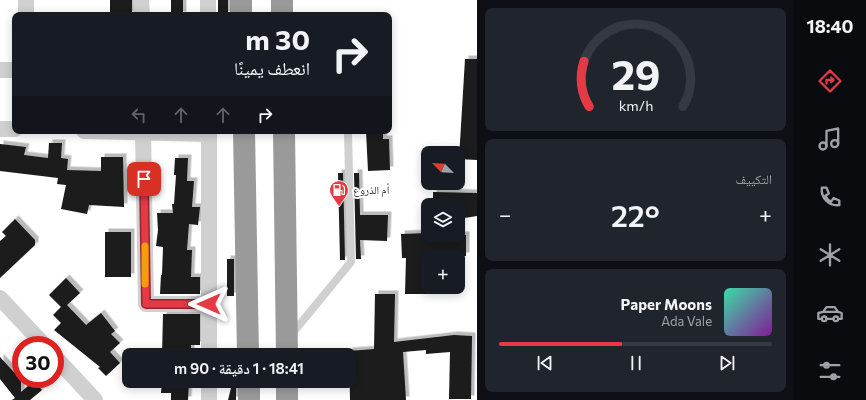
<!DOCTYPE html>
<html lang="ar">
<meta charset="utf-8">
<style>
body{margin:0;font-family:Commissioner,"Noto Naskh Arabic",sans-serif;background:#20242c;color:#f1f3f6;direction:rtl;height:100vh;display:flex;flex-direction:column;font-size:15px;white-space:nowrap}
*{box-sizing:border-box;margin:0}
p{font-size:13px;color:#9ea1a6}
.icon{flex:none;width:22px;height:22px;fill:none;stroke:currentColor;stroke-width:2;stroke-linecap:round;stroke-linejoin:round}
.map{position:relative;flex:1;overflow:hidden;direction:ltr}
.sheet{display:flex;flex-direction:column;gap:8px;padding:8px;background:#0d0f14;width:317px}
.sheet>*{flex:none}
.guide{position:absolute;left:12px;top:12px;width:380px;height:122px;border-radius:8px;box-shadow:0 2px 10px #0003;direction:rtl;background:#171b24;color:#f1f3f6;overflow:hidden}
.needle{width:26px;rotate:294deg}
.controls{position:absolute;left:421px;top:146px;display:grid;gap:8px}
.controls a{display:grid;place-items:center;width:44px;height:44px;border-radius:8px;background:#171b24;box-shadow:0 2px 10px #0003;font-size:20px}
.speed{position:absolute;left:12px;top:336px;display:flex;gap:8px;font-size:20px;font-weight:700;text-align:center}
.speed>*{display:grid;place-content:center;width:52px;height:52px;border-radius:50%;background:#171b24;box-shadow:0 2px 10px #0003;line-height:1}
.speed .limit{border:6px solid #d22;background:#fff;color:#111}
.pin{position:absolute;display:grid;place-items:center;width:34px;height:34px;color:#fff;margin:-17px;border-radius:8px;box-shadow:0 2px 6px #0006}
.me{position:absolute;width:44px;margin:-22px;rotate:270deg;stroke-linejoin:round;filter:drop-shadow(0 0 3px #0008)}
.turn{display:flex;align-items:center;gap:14px;height:84px;padding:0 16px;font-size:18px}
.turn .icon{width:52px;height:52px;stroke-width:2.5}
.turn b{display:block;font-size:28px;line-height:34px}
.lanes{display:flex;align-items:center;height:38px;padding:0 16px;background:#0003;justify-content:center;gap:20px;direction:ltr}
.lanes .off{opacity:.35}
.big{font-size:30px;font-weight:600;line-height:1.1}
.sheet .tile{flex:1;display:flex;flex-direction:column;justify-content:center;gap:6px;min-width:0;padding:0 14px;border-radius:8px;background:#20242c}
.sheet .dial{align-items:center;gap:0}
.dial svg{height:104px;overflow:visible;fill:none;stroke:#363941;stroke-width:7;stroke-linecap:round;text-anchor:middle}
.dial text{fill:#f1f3f6;stroke:none}
.song{display:flex;align-items:center;gap:12px}
.cover{width:48px;height:48px;border-radius:6px;background:linear-gradient(135deg,hsl(160 70% 55%),hsl(290 70% 35%))}
.played{height:4px;border-radius:2px;background:linear-gradient(90deg,#e63946 45%,#363941 45%)}
.keys{display:flex;justify-content:space-around;direction:ltr}
.heat{display:flex;justify-content:space-between;align-items:center;font-size:22px;direction:ltr}
.trip{position:absolute;left:122px;top:348px;width:234px;height:40px;border-radius:8px;background:#171b24;box-shadow:0 2px 10px #0003;font-weight:600;line-height:40px;text-align:center;direction:rtl}
main{display:flex;flex:1;min-height:0}
.dock{display:flex;flex-direction:column;width:72px;justify-content:space-around;align-items:center;background:#090b0e;color:#9ea1a6}
.dock .icon{width:28px;height:28px}
.dock .active{color:#e63946}
.dock b{font-size:18px;color:#f1f3f6}
.map>svg:first-child{display:block}
</style>
<main>
<nav class="dock">
<b>18:40</b>
<svg class="icon active" aria-label="directions" viewBox="0 0 24 24"><path d="M12 3l9 9-9 9-9-9zM9 14v-3h6M13 9l2 2-2 2"/></svg>
<svg class="icon" aria-label="music" viewBox="0 0 24 24"><path d="M9 18V5l10-2v13"/><circle cx="6" cy="18" r="3"/><circle cx="16" cy="16" r="3"/></svg>
<svg class="icon" aria-label="phone" viewBox="0 0 24 24"><path d="M5 4h4l2 5-3 2q2 4 5 5l2-3 5 2v4C11 20 4 13 5 4z"/></svg>
<svg class="icon" aria-label="climate" viewBox="0 0 24 24"><path d="M12 3v18M4 7l16 10M4 17L20 7"/></svg>
<svg class="icon" aria-label="car" viewBox="0 0 24 24"><path d="M5 17H2v-5l4-1 3-4h7l3 4 3 1v5h-3M9 17h6M6 11h13"/><circle cx="7" cy="17" r="2"/><circle cx="17" cy="17" r="2"/></svg>
<svg class="icon" aria-label="filters" viewBox="0 0 24 24"><path d="M4 7h16M4 17h16"/><circle cx="9" cy="7" r="2"/><circle cx="15" cy="17" r="2"/></svg>
</nav>
<section class="sheet">
<div class="tile dial"><svg viewBox="0 0 100 80">
<path d="M14 69A42 42 0 1 1 86 69"/>
<path d="M14 69A42 42 0 0 1 10 34" stroke="#e63946"/>
<text x="50" y="56" font-size="32" font-weight="700">29</text>
<text x="50" y="72" font-size="11">km/h</text>
</svg></div>
<div class="tile"><p>التكييف</p>
<div class="heat"><a>−</a><b class="big">22°</b><a>+</a></div>
</div>
<div class="tile">
<div class="song"><i class="cover"></i><div><b>Paper Moons</b><p>Ada Vale</p></div></div>
<div class="played"></div>
<div class="keys"><svg class="icon" aria-label="previous" viewBox="0 0 24 24"><path d="M18 5L8 12l10 7zM5 5v14"/></svg><svg class="icon" aria-label="pause" viewBox="0 0 24 24"><path d="M8 5v14M16 5v14"/></svg><svg class="icon" aria-label="next" viewBox="0 0 24 24"><path d="M6 5l10 7-10 7zM19 5v14"/></svg></div>
</div>
</section>
<div class="map">
<svg width="477" height="400" viewBox="0 0 477 400">
<defs>
<filter id="shadow"><feDropShadow dx="3.5" dy="-3.5" stdDeviation="0" flood-color="#0004"/></filter>
</defs>
<rect width="100%" height="100%" fill="#fff"/>
<!-- building -->
<path fill="#1a1a1a" filter="url(#shadow)" d="M110 0H132V15H110Z
M171 0H183V15H171Z
M218 0H228V15H218Z
M465 59H477V160L459 159Z
M366 131H383V139H389L390 170 368 171Z
M49 143H62L61 158 68 159 67 170 101 171V157H123L124 207 89 205 87 214 61 209 66 185 57 184 58 178 0 171V144L26 147 24 155 48 158Z
M175 158H188L187 181H194L192 207H200L198 225 189 224 187 250H192L191 277H200V294H160L161 275H162L163 247 156 246 158 230 157 213H173L172 204H174L176 175H174Z
M338 173H343L345 260H340Z
M354 173H359L360 215H388L387 241 360 240 361 259H356Z
M433 192 477 193V216L458 219V205H433Z
M15 219 35 240V245L0 278V241L6 236 2 232Z
M105 232H131V277H105Z
M428 233V235H466V256L428 257V294H405L406 258H402L401 234Z
M227 259H234V296H227Z
M66 278 80 293 67 305 86 325 101 313 115 331 111 334 120 343 110 352 120 363 106 376 98 368 100 367 54 330 61 323 53 315 61 307 49 295Z
M375 294H395L394 342 454 335 472 336 471 399H449L450 352 426 354V350L403 352 406 400H350L349 351 374 349Z
M163 314H200V345H191V355H162Z
M0 357 21 380V392L34 381 42 390 30 400H12L15 398 0 379Z
M162 381H189L188 400H171V393H161Z
M232 384 236 385V400H228Z"/>
<g fill="none" stroke-linecap="round" stroke-linejoin="round">
<!-- lane -->
<path stroke="#d0d0d0" stroke-width="8" d="M291 335 351 262 348 131"/>
<!-- street -->
<path stroke="#d0d0d0" stroke-width="16" d="M26 0V15
M141 0 142 15
M208 0V15
M0 70H15
M0 129H15
M84 131 209 134
M143 131 146 304H209
M209 131V355
M0 298 44 345
M55 357 95 400
M209 381V400"/>
<!-- highway -->
<path stroke="#9a9a9a" stroke-width="22" d="M241 0V15
M282 0V15
M244 131 248 355
M284 131 287 355
M249 381V400
M287 381V400"/>
</g>
<g fill="none" stroke-linecap="round" stroke-linejoin="round">
<!-- route casing -->
<g stroke="#96252e" stroke-width="10">
<path id="route" d="M144 179 146 304H209"/>
</g>
<!-- route -->
<use href="#route" stroke="#e63946" stroke-width="7"/>
<!-- slow -->
<path stroke="#f59e0b" stroke-width="7" d="M145 246V284"/>
</g>
<!-- icons -->
<defs>
<g id="fuel-pin" transform="scale(1)"><path d="M0 17L-7.5 6A9.5 9.5 0 1 1 7.5 6Z" fill="#e63946" stroke="#fff"/><path d="M-5.5-6h7V0h2V4h1.3V-2.5L3-4.5l.8-.8L6-3V5H2.5V1h-1V6h-7ZM-4.2-4.7v3.2H.2V-4.7Z" fill="#fff"/></g>
</defs>
<g fill-rule="evenodd">
<use href="#fuel-pin" x="339" y="190"/>
</g>
<g text-anchor="middle" stroke-width="4" stroke-linejoin="round" paint-order="stroke">
<!-- poi labels -->
<g font-size="11" fill="#333" stroke="#fff" text-anchor="start">
<text x="353" y="194">أم الذروع</text>
</g>
</g>
</svg>
<div class="controls">
<a><svg class="needle" viewBox="-14 -14 28 28"><path d="M0-13l5 13h-10z" fill="#e53935"/><path d="M0 13l5-13h-10z" fill="#9ea1a6"/></svg></a>
<a><svg class="icon" aria-label="layers" viewBox="0 0 24 24"><path d="M12 4l9 5-9 5-9-5zM3 14l9 5 9-5"/></svg></a>
<a>+</a>
</div>
<div class="speed"><div class="limit">30</div></div>
<div class="pin" style="left:144px;top:179px;background:#d93025"><svg class="icon" aria-label="arrive" viewBox="0 0 24 24"><path d="M6 21V4h12l-3 4 3 4H6"/></svg></div>
<svg class="me" style="left:209px;top:304px" viewBox="-20 -20 40 40"><path d="M0-17L14 15 0 8-14 15z" fill="#e63946" stroke="#fff" stroke-width="4"/></svg>
<div class="trip">18:41 · 1 دقيقة · 90 m</div>
<div class="guide">
<div class="turn"><svg class="icon" aria-label="right" viewBox="0 0 24 24"><path d="M7 20v-9h11M14 6l5 5-5 5"/></svg><div><b>30 m</b>انعطف يمينًا</div></div>
<div class="lanes"><svg class="icon off" aria-label="left" viewBox="0 0 24 24"><path d="M17 20v-9H6M10 6l-5 5 5 5"/></svg><svg class="icon off" aria-label="ahead" viewBox="0 0 24 24"><path d="M12 20V5M6 11l6-6 6 6"/></svg><svg class="icon off" aria-label="ahead" viewBox="0 0 24 24"><path d="M12 20V5M6 11l6-6 6 6"/></svg><svg class="icon" aria-label="right" viewBox="0 0 24 24"><path d="M7 20v-9h11M14 6l5 5-5 5"/></svg></div>
</div>
</div>
</main>
